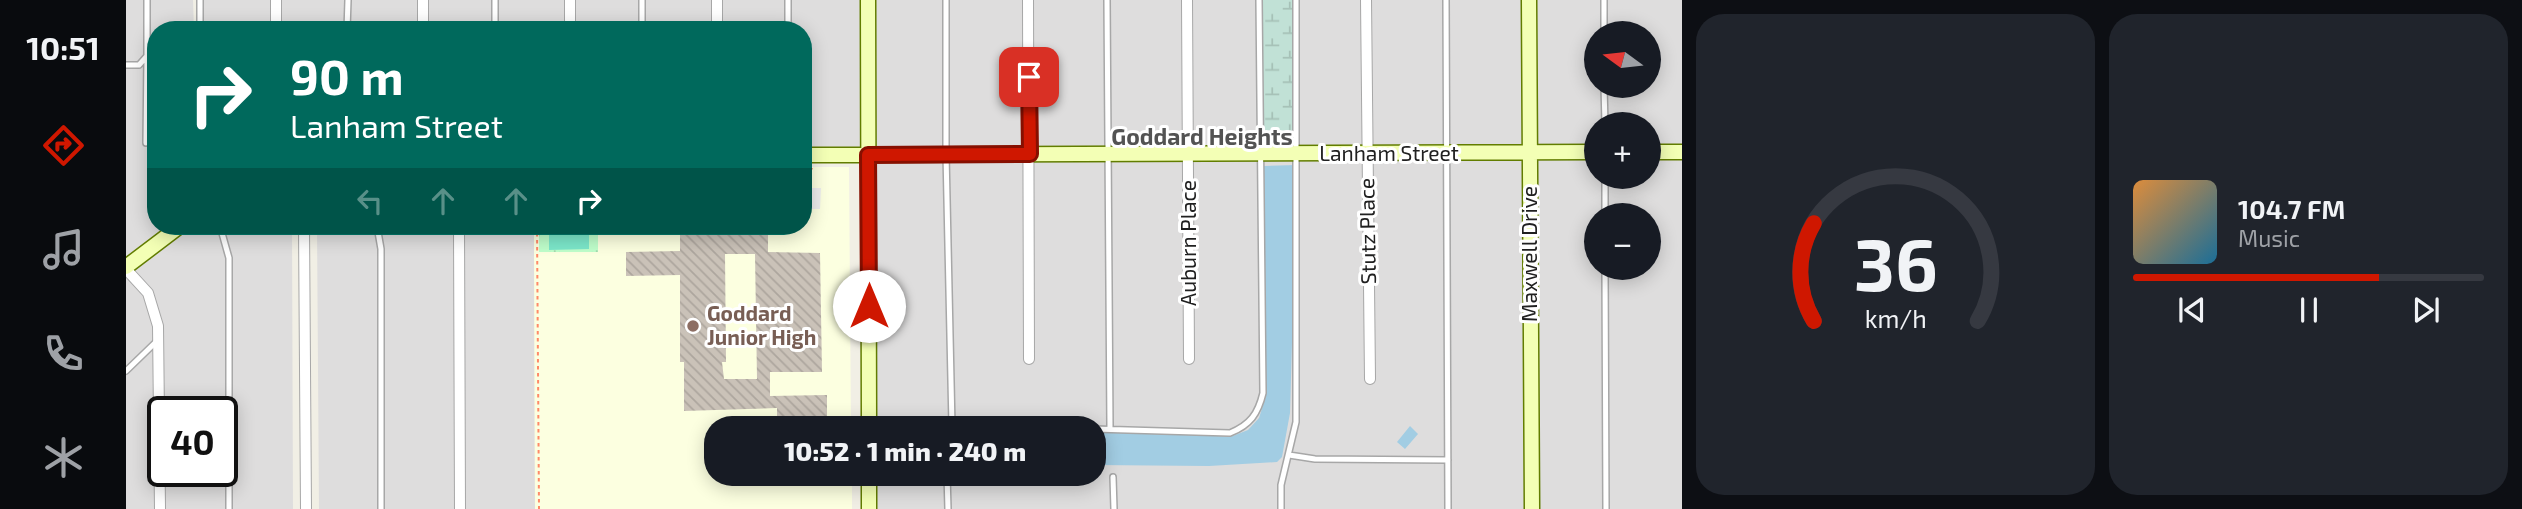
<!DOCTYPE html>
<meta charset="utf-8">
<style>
body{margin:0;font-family:"Exo 2",sans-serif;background:#20242c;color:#f1f3f6;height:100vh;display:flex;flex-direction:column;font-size:26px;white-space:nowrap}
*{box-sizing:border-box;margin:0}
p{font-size:23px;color:#9ea1a6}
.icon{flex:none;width:38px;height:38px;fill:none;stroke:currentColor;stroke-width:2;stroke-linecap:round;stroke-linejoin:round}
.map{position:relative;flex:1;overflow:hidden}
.side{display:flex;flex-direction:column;gap:14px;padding:14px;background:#0d0f14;width:840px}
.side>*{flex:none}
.guide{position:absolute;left:21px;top:21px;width:665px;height:214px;border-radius:28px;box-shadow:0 4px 18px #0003;background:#00695c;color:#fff;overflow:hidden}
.needle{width:46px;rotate:285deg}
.controls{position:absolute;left:1458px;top:21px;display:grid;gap:14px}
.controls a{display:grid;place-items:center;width:77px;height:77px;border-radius:50%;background:#171b24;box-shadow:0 4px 18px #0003;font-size:35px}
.speed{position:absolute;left:21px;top:396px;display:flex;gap:14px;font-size:35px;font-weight:700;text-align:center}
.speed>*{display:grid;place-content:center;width:91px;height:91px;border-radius:50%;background:#171b24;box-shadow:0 4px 18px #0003;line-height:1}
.speed .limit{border:4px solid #111;border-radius:10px;background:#fff;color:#111}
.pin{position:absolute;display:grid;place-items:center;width:60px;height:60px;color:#fff;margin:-30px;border-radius:14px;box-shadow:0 4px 10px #0006}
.me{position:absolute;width:77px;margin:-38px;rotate:0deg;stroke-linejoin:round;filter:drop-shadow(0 0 5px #0008)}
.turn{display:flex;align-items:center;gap:24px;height:147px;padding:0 28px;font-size:32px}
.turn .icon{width:91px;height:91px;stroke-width:2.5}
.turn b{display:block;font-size:49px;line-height:60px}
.lanes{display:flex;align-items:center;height:66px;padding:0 28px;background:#0003;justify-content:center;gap:35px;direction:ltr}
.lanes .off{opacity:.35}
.side .tile{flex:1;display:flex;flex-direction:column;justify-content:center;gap:10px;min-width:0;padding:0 24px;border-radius:28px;background:#20242c}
.side .dial{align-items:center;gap:0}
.dial svg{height:182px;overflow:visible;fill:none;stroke:#363941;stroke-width:7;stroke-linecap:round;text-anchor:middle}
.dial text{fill:#f1f3f6;stroke:none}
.song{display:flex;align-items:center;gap:21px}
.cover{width:84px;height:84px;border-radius:10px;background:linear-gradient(135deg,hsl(30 70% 55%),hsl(200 70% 35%))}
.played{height:7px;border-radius:4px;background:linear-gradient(90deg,#cf1700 70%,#363941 70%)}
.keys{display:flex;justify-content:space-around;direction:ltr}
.side .tiles{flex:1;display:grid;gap:14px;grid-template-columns:repeat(2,1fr)}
.trip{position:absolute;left:578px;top:416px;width:402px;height:70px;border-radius:28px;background:#171b24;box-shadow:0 4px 18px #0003;font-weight:800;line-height:70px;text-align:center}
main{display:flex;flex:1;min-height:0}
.menu{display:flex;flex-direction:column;width:126px;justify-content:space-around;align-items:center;background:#090b0e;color:#9ea1a6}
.menu .icon{width:49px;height:49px}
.menu .active{color:#cf1700}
.menu b{font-size:32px;color:#f1f3f6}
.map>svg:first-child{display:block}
</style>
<main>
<nav class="menu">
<b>10:51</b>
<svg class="icon active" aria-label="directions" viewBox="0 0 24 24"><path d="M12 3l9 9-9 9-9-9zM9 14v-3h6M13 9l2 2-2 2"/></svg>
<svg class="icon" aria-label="music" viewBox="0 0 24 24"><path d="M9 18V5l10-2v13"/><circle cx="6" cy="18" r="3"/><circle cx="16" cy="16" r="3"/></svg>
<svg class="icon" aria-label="phone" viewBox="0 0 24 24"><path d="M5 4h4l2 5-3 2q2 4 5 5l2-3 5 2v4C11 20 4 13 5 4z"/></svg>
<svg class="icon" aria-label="climate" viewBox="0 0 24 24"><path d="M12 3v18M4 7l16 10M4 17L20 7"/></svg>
</nav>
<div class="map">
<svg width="1556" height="509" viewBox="0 0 1556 509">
<defs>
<pattern id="wetland-marsh" width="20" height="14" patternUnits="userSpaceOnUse" patternTransform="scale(1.75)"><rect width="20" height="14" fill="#c1e1d6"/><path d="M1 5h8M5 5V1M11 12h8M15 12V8" fill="none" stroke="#a6c1b7"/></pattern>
<pattern id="park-tufts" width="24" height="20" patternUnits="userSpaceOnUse" patternTransform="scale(1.75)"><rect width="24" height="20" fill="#bffecb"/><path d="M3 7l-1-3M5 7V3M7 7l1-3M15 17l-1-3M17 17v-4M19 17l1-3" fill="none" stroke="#a4d9ae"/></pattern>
<pattern id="building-back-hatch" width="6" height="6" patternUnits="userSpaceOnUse" patternTransform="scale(1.75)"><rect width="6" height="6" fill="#cac2b8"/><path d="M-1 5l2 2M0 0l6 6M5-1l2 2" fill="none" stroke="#ada69e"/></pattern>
</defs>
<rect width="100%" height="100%" fill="#f1efe5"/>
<!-- residential -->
<path fill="#dedddd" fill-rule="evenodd" d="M0 0H67L68 30H30V226H166L167 509H0ZM37 411H96V471H37Z
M72 0H1556V509H743V474H968V429H743L742 154H677V30H71ZM1470 33H1522V86H1470ZM1470 124H1522V177H1470ZM1470 215H1522V268H1470Z
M191 226H408L409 509H193Z"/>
<!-- education -->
<path fill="#fcffe0" d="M677 167H723L725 429H590V474H726V509H409L408 226H677Z"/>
<!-- wetland -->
<path fill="url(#wetland-marsh)" d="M1133 0H1170L1171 143H1134Z"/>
<!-- park -->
<path fill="url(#park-tufts)" d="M413 226H472V252H413Z"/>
<!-- pitch -->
<path fill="#7ce7ca" d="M423 231H463V249L423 250Z"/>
<!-- parking -->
<path fill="#ececec" d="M677 178H684V188H695L694 209H677Z"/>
<!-- water -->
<path fill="#a2cde3" d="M1171 165 1164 413 1156 457 1151 462 1083 466 968 465V434L1003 429 1104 437 1122 430 1133 418 1140 396 1138 166Z
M1284 426 1292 434 1279 449 1271 442Z"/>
<!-- building -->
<path fill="url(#building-back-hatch)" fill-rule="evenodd" d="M578 226H642V252L694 253 696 372H644V396L701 395V429H651V408L558 411V362H554V275L500 276V252L554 251V233H564V229H578ZM599 254H629L631 379H598L596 362H600Z"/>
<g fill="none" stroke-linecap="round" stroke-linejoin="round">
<!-- lane casing -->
<g stroke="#a7a7a7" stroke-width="8">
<path id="lane" d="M74 0V30
M369 0V30
M516 0V30
M662 0V30
M820 0V154L826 426 831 429
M981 0 984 428
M1320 0 1322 509
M1478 0V33
M221 30 222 0
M0 65H13L21 56V0
M1478 86 1479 124
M20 143 21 56
M1479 177V215
M94 226 103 258V509
M251 226 255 249V509
M1479 268 1480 509
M0 371 33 339
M968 429 1104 433C1124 425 1132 414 1137 393L1133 0
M1163 455 1189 459 1322 460
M821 474 822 509
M987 477 988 509
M1155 509V485L1170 422V0"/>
</g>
<!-- street casing -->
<g stroke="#a7a7a7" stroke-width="12">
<path id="street" d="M150 0V30
M297 0V30
M444 0V30
M591 0V30
M902 0 903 359
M1061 0 1063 359
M1240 0 1244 379
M178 226 180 509
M333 226 334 509
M0 269 22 293 32 326 34 509"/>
</g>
<!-- secondary casing -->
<g stroke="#627d00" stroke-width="17">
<path id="secondary" d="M742 0 743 429
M1403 0 1406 509
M1522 152H1556
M677 155 1470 152
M0 267 54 226
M743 474V509"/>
</g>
<!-- path -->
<path stroke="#ff8968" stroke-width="2" stroke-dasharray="3.5 3.5" stroke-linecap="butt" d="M677 176H684L686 168
M411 226 413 509"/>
<!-- lane -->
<use href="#lane" stroke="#fff" stroke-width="5"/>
<!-- street -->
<use href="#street" stroke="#fff" stroke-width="10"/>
<!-- secondary -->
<use href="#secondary" stroke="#f3ffb5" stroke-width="14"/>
</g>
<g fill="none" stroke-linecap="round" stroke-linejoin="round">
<!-- route casing -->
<g stroke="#870f00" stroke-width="18">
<path id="route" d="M743 306 742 155 904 154 903 77"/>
</g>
<!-- route -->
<use href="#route" stroke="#cf1700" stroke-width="12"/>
</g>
<!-- markers -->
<circle fill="#8d6e63" stroke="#fff" stroke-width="2.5" cx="567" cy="326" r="7"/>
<g text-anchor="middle" stroke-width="6" stroke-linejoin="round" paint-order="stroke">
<!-- street labels -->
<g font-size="21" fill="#202020" stroke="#fff">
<text x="1263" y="161">Lanham Street</text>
<text transform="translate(1242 231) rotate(-91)" y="7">Stutz Place</text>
<text transform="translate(1063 243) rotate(-90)" y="7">Auburn Place</text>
<text transform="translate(1404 254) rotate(-90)" y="7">Maxwell Drive</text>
</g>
<!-- education labels -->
<g font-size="21" font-weight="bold" fill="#785e54" stroke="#fff" text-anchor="start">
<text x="581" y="321">Goddard<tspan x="581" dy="24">Junior High</tspan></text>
</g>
<!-- neighbourhood labels -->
<g font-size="23" font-weight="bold" fill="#535353" stroke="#fff">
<text x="1076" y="145">Goddard Heights</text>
</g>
</g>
</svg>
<div class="controls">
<a><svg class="needle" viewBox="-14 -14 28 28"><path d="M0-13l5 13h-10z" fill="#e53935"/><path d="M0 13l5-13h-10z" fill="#9ea1a6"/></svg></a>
<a>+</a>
<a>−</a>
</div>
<div class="speed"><div class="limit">40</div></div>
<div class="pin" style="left:903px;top:77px;background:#d93025"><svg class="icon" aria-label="arrive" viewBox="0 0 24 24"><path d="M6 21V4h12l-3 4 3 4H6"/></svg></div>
<svg class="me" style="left:743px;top:306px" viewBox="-20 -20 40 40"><circle r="19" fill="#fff"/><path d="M0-13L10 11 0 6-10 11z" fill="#cf1700"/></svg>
<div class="trip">10:52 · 1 min · 240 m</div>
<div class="guide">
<div class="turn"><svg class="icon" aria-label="right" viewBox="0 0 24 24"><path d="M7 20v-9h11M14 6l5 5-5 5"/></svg><div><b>90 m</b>Lanham Street</div></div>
<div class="lanes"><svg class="icon off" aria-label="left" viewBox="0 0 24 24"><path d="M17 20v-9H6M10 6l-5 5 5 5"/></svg><svg class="icon off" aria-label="ahead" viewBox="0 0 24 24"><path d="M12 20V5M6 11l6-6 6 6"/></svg><svg class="icon off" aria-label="ahead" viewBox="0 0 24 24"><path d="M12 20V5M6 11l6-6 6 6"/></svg><svg class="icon" aria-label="right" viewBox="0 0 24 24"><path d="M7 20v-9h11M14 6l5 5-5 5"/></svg></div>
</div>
</div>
<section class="side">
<div class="tiles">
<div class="tile dial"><svg viewBox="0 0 100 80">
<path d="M14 69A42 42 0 1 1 86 69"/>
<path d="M14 69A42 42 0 0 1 14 26" stroke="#cf1700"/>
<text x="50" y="56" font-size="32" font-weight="700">36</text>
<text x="50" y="72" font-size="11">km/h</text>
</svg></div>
<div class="tile">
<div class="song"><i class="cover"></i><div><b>104.7 FM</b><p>Music</p></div></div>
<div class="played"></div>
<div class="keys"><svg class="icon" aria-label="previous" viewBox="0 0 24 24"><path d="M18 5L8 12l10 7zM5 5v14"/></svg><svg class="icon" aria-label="pause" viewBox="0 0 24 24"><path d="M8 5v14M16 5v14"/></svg><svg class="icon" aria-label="next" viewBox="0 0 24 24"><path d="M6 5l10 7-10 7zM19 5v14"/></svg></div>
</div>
</div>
</section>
</main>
